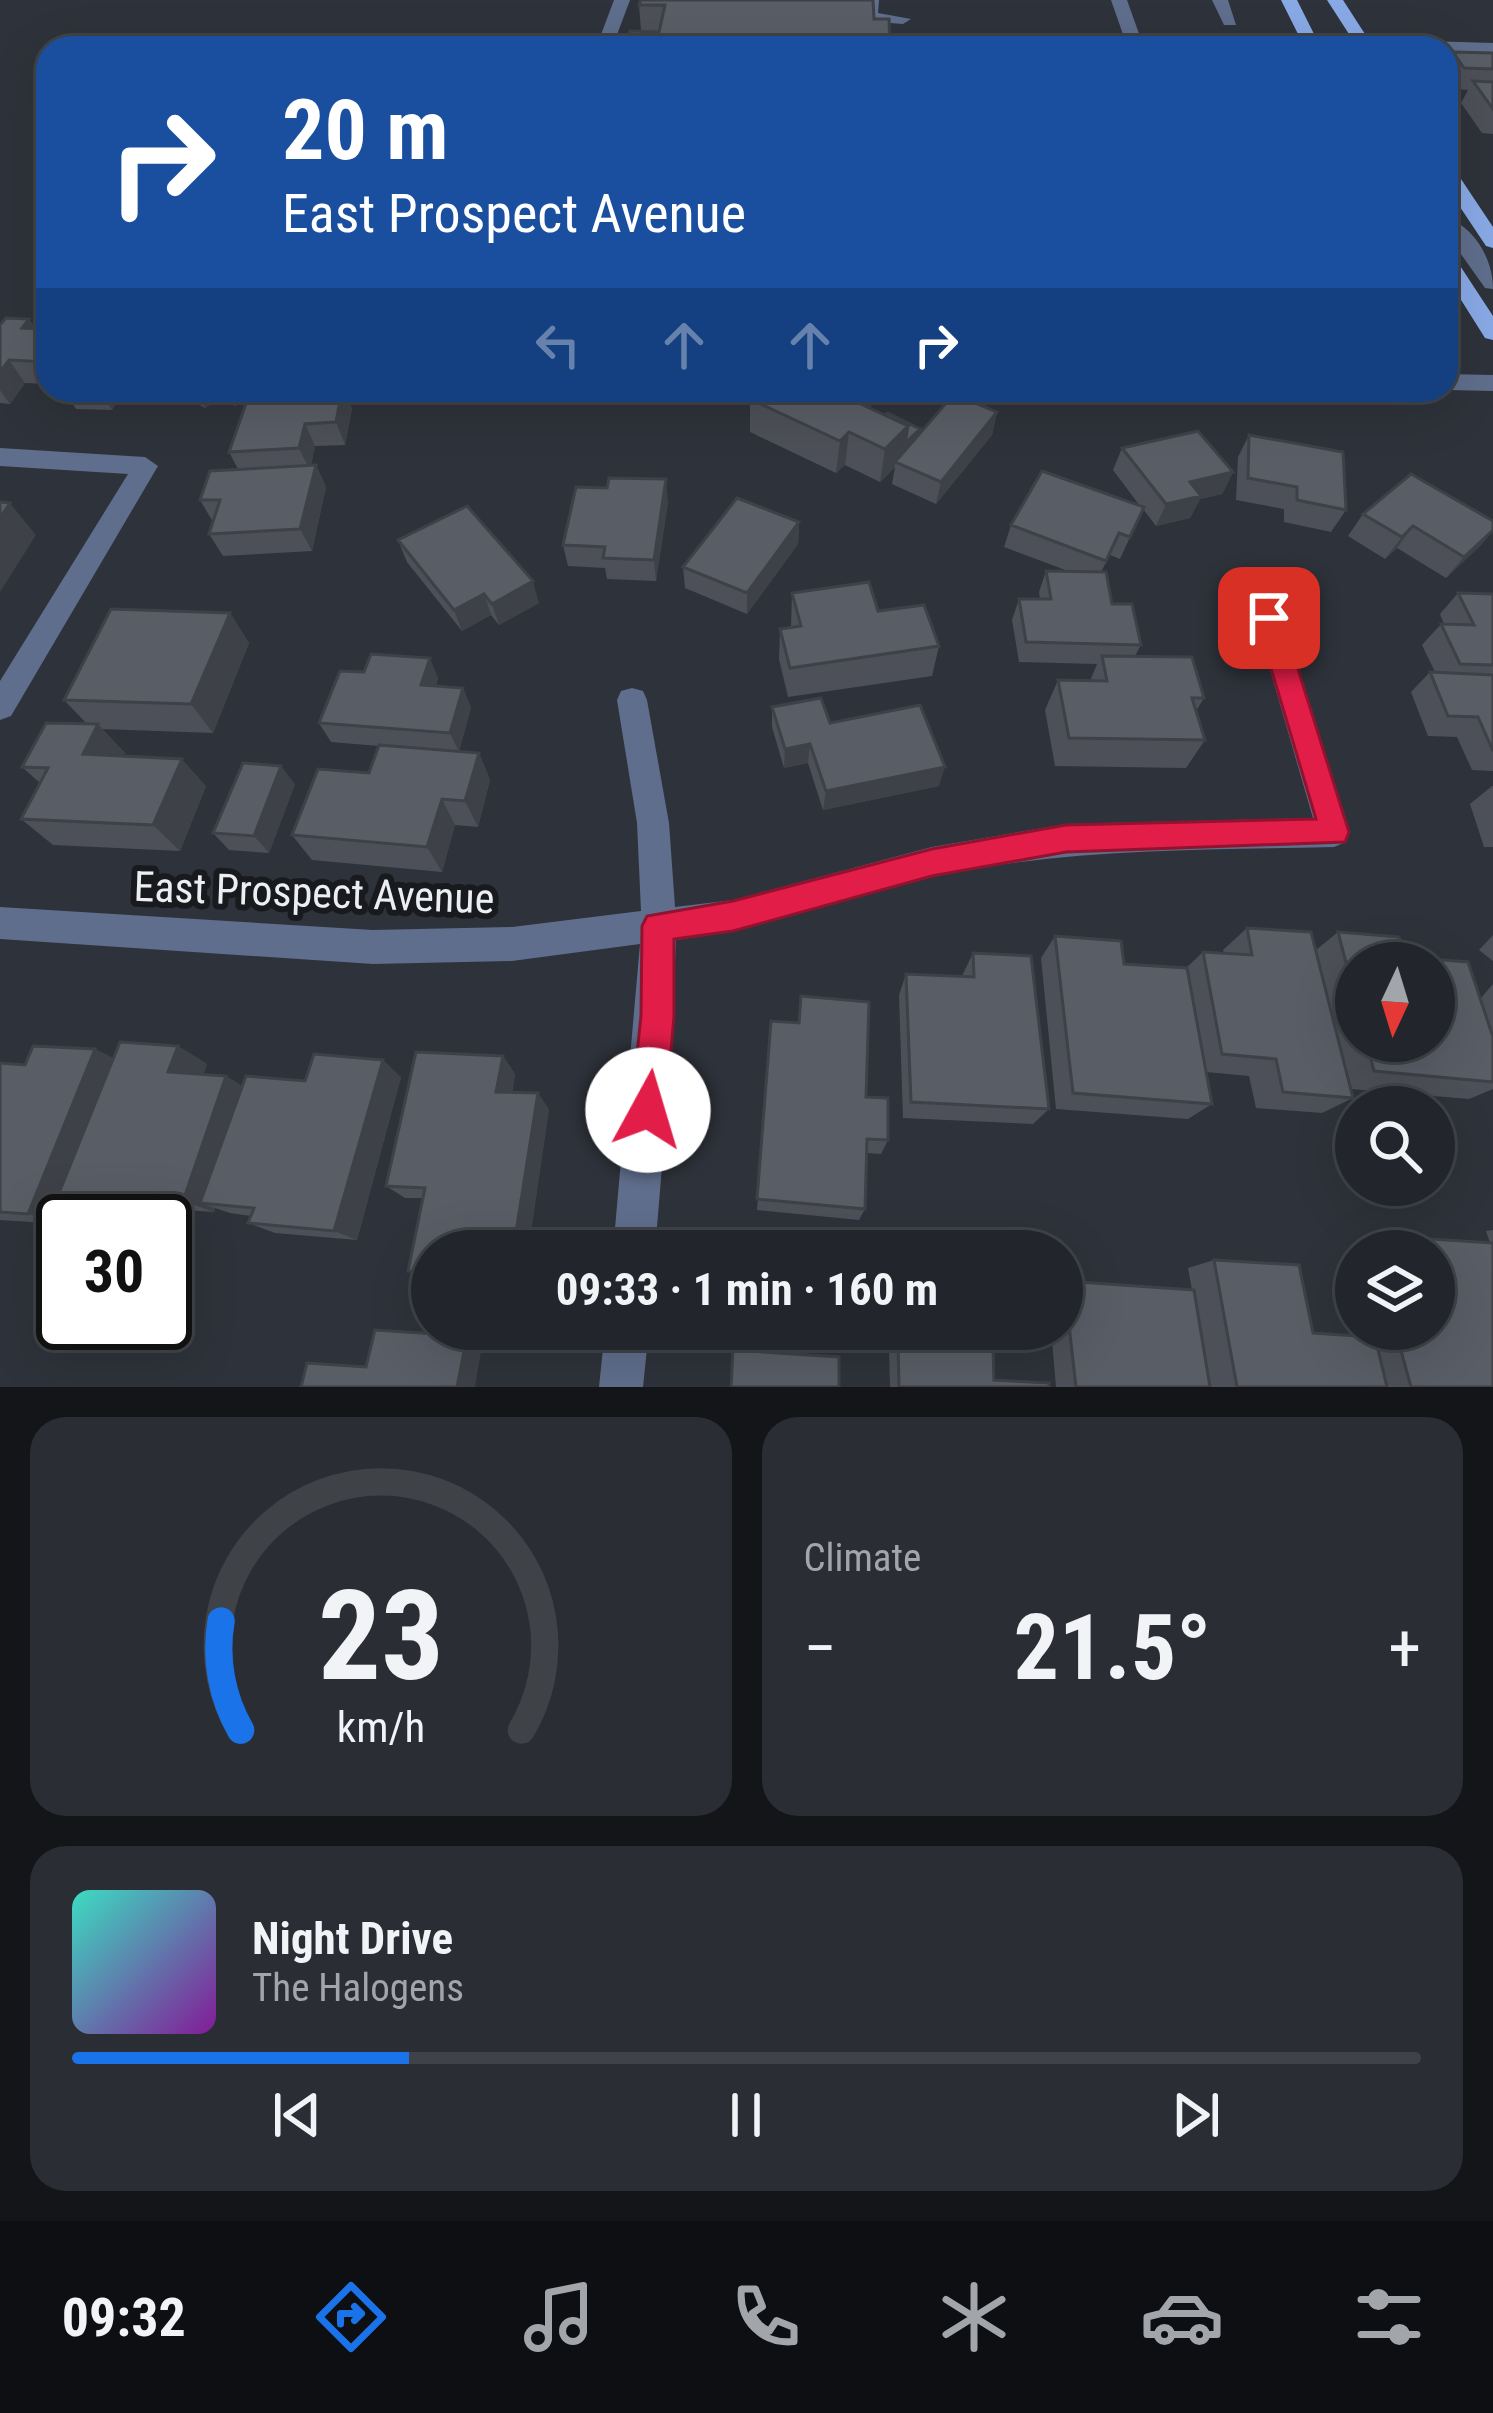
<!DOCTYPE html>
<meta charset="utf-8">
<style>
body{margin:0;font-family:"Roboto Condensed",sans-serif;background:#2a2e34;color:#f1f3f6;height:100vh;display:flex;flex-direction:column;font-size:45px;white-space:nowrap}
*{box-sizing:border-box;margin:0}
p{font-size:39px;color:#a2a5a9}
.icon{flex:none;width:66px;height:66px;fill:none;stroke:currentColor;stroke-width:2;stroke-linecap:round;stroke-linejoin:round}
.map{position:relative;height:1387px;overflow:hidden}
.side{display:flex;flex-direction:column;gap:30px;padding:30px;background:#131518;flex:1}
.side>*{flex:none}
.banner{position:absolute;left:36px;top:36px;width:1422px;height:366px;border-radius:36px;box-shadow:0 12px 48px #0002,0 0 0 3px #3f4348;background:#1a4fa0;color:#fff;overflow:hidden}
.needle{width:78px;rotate:184deg}
.tools{position:absolute;left:1335px;top:942px;display:grid;gap:24px}
.tools a{display:grid;place-items:center;width:120px;height:120px;border-radius:50%;background:#22262c;box-shadow:0 12px 48px #0002,0 0 0 3px #3f4348;font-size:60px}
.speed{position:absolute;left:36px;top:1194px;display:flex;gap:24px;font-size:60px;font-weight:700;text-align:center}
.speed>*{display:grid;place-content:center;width:156px;height:156px;border-radius:50%;background:#22262c;box-shadow:0 12px 48px #0002,0 0 0 3px #3f4348;line-height:1}
.speed .limit{border:6px solid #111;border-radius:18px;background:#fff;color:#111}
.pin{position:absolute;display:grid;place-items:center;width:102px;height:102px;color:#fff;margin:-51px;border-radius:24px;box-shadow:0 6px 18px #0006}
.me{position:absolute;width:132px;margin:-66px;rotate:6deg;stroke-linejoin:round;filter:drop-shadow(0 0 9px #0008)}
.turn{display:flex;align-items:center;gap:42px;height:252px;padding:0 48px;font-size:54px}
.turn .icon{width:156px;height:156px;stroke-width:2.5}
.turn b{display:block;font-size:84px;line-height:102px}
.lanes{display:flex;align-items:center;height:114px;padding:0 48px;background:#0003;justify-content:center;gap:60px;direction:ltr}
.lanes .off{opacity:.35}
.big{font-size:90px;font-weight:700;line-height:1.1}
.side .widget{flex:1;display:flex;flex-direction:column;justify-content:center;gap:18px;min-width:0;padding:0 42px;border-radius:36px;background:#2a2e34}
.side .dial{align-items:center;gap:0}
.dial svg{height:312px;overflow:visible;fill:none;stroke:#3f4348;stroke-width:7;stroke-linecap:round;text-anchor:middle}
.dial text{fill:#f1f3f6;stroke:none}
.song{display:flex;align-items:center;gap:36px}
.cover{width:144px;height:144px;border-radius:18px;background:linear-gradient(135deg,hsl(170 70% 55%),hsl(290 70% 35%))}
.played{height:12px;border-radius:6px;background:linear-gradient(90deg,#1a73e8 25%,#3f4348 25%)}
.keys{display:flex;justify-content:space-around;direction:ltr}
.heat{display:flex;justify-content:space-between;align-items:center;font-size:66px;direction:ltr}
.side .tiles{flex:1;display:grid;gap:30px;grid-template-columns:1fr 1fr}
.widget:last-child{grid-column:span 2}
.trip{position:absolute;left:411px;top:1230px;width:672px;height:120px;border-radius:60px;background:#22262c;box-shadow:0 12px 48px #0002,0 0 0 3px #3f4348;font-weight:700;line-height:120px;text-align:center}
.tabs{display:flex;height:192px;justify-content:space-around;align-items:center;background:#0e0f12;color:#a2a5a9}
.tabs .icon{width:84px;height:84px}
.tabs .current{color:#1a73e8}
.tabs b{font-size:54px;color:#f1f3f6}
.map>svg:first-child{display:block}
</style>
<div class="map">
<svg width="1493" height="1387" viewBox="0 0 1493 1387">
<rect width="100%" height="100%" fill="#2e323a"/>
<g fill="none" stroke-linecap="round" stroke-linejoin="round">
<!-- minor -->
<path fill="#5f6e8c" fill-rule="evenodd" d="M614 0H630L612 48H596Z
M863 0H879L878 13 911 19 903 24 864 21Z
M1111 0H1127L1142 42 1165 37 1312 41 1320 46H904L896 41 904 36 1126 43Z
M1212 0H1228L1236 25H1224Z
M1363 39 1493 43V53L1357 48V40Z
M1446 217C1475 228 1493 259 1493 289L1485 288 1446 233Z
M1446 374 1493 375V391L1446 390Z
M0 448 145 457 158 466 11 716 0 720V681L128 474 0 466Z
M1269 607 1279 610 1283 618 1350 832 1346 842 1334 847C1199 850 1065 848 933 877 846 896 764 928 676 940L671 1058 655 1251H613L640 944 512 961 373 964 0 939V907L373 930 512 927 641 911 637 823 617 700 621 691 632 688 643 691 647 700 669 823 675 907 733 900 932 847 1066 824 1313 818 1255 618 1259 610Z
M605 1329H649L643 1387H599Z"/>
<!-- major -->
<path fill="#89a9e6" fill-rule="evenodd" d="M1281 0H1297L1321 48H1305Z
M1327 0H1343L1374 48H1358Z
M1446 165 1453 167 1493 227V248L1486 246 1446 186Z
M1446 253 1453 255 1493 316V340L1485 338 1446 276Z"/>
</g>
<!-- wall -->
<path fill="#4d5058" fill-rule="evenodd" d="M639 5 874 19 890 48 641 31Z
M1453 52 1493 53V134L1482 133 1461 103 1468 90 1453 89 1446 79V65Z
M29 319 36 329H48V384L25 383 10 404 0 403V325Z
M63 390H140L135 400 119 399 112 410 76 409Z
M180 390H344L352 409 345 445 315 446 311 465H316L326 487 312 551 223 556 209 534 213 522 200 500 238 469 229 452 248 398 235 406 220 398 205 408 184 396Z
M873 390 871 408 920 429 919 435 997 412 992 435 936 504 892 484 895 467 880 482 845 465 836 473 750 432V399Z
M1249 435 1346 510 1331 532 1284 522V509L1236 500 1238 457Z
M1122 448 1233 472 1222 494 1200 499 1190 518 1156 526 1143 509 1120 559 1110 555 1101 572 1112 604 1141 645 1135 656 1204 698 1196 711 1205 740 1186 768 1055 766 1045 710 1058 680 1090 681 1097 664 1019 662 1012 620 1019 599H1040L1039 592 1046 571H1068L1004 547 1011 525 1140 506 1113 470Z
M607 488 668 502 656 581 607 579 605 568 568 566 563 545Z
M1363 514 1493 521V531L1480 546 1446 578 1397 548 1385 559 1348 536Z
M799 522 798 544 747 614 685 588 683 567Z
M398 540 539 603 499 625 491 615 462 631 407 562Z
M792 593 878 611 939 646 932 676 788 697 779 659 780 629 791 627Z
M1458 593 1493 594V771L1472 770 1457 737 1428 736 1411 692 1430 672H1435L1422 645 1441 624H1444L1440 614Z
M230 613 249 643 213 733 102 729 125 753 123 756 206 786 180 851 53 845 21 819 40 783 22 767 87 724 64 700Z
M438 678 436 686 463 688 471 708 459 751 479 753 490 780 478 827 455 825 442 872 312 860 292 835 369 773 379 746 331 742 319 723Z
M772 707 830 723 939 786 823 810 808 763 784 768 772 727Z
M295 784 269 853 229 850 213 833Z
M1492 786H1493V847H1484L1470 804Z
M1247 928 1316 950 1338 932 1406 957 1480 999 1493 984V1089L1469 1099 1351 1089 1353 1098 1322 1113 1256 1108 1249 1076 1206 1072 1212 1104 1188 1119 1056 1109 1041 958 1055 936 1124 964 1186 968 1203 952 1224 953 1223 950ZM1356 963 1434 1041H1356Z
M1493 935V961L1479 950Z
M973 953 1049 1109 1033 1124 903 1118 899 995 906 974 962 976Z
M801 996 866 1097 888 1140 881 1154 867 1153 865 1209 859 1220 757 1210 771 1021 798 1023Z
M178 1046 207 1064 203 1075 226 1076 242 1086 401 1077 357 1240 275 1233 248 1223 251 1216 230 1213 215 1208 214 1212 96 1204 77 1198 63 1224 0 1220V1063L25 1065 95 1049 113 1058Z
M503 1056 515 1074 512 1093 549 1109 528 1251H432V1279H427L408 1271 423 1198H405L386 1186Z
M1493 1230V1387H1056L1051 1329H1062V1282L1064 1281 1192 1290 1188 1268 1214 1260 1313 1333 1358 1336 1357 1329H1434V1251H1394L1393 1248 1431 1239 1490 1243 1486 1231Z
M1356 1299V1326L1349 1300Z
M898 1343 994 1380 1049 1387H890L889 1347Z"/>
<!-- shaded-wall -->
<path fill="#3e4147" d="M29 319 44 341 22 328Z
M9 360 25 383 10 404 0 390V372Z
M100 390H114L119 399 112 410Z
M129 390H140L135 400Z
M196 390H216L220 398 205 408Z
M227 390H244L247 397 235 406Z
M342 390H344L352 409 345 445 336 422Z
M873 390 869 423 859 403Z
M997 412 992 435 936 504 941 482Z
M305 424 315 446 310 471 299 448Z
M908 426 920 429 918 440 895 462V467L880 482 885 449Z
M849 432 845 465 836 473 840 441Z
M316 465 326 487 312 551 300 529Z
M1233 472 1222 494 1200 499 1190 518 1156 526 1166 504 1190 482Z
M666 479 668 502 656 581 654 560Z
M10 503 36 535 0 592V518Z
M799 522 798 544 747 614V593Z
M1413 526 1397 548 1385 559 1402 537Z
M1493 530 1480 546 1446 578 1464 557Z
M533 581 539 603 499 625 492 604Z
M484 594 491 615 462 631 454 610Z
M230 613 249 643 213 733 191 704Z
M430 658 438 678 430 705 421 685Z
M463 688 471 708 459 752 450 733Z
M98 724 125 753 111 782 83 754Z
M810 744 808 763 784 768 785 749Z
M479 753 490 780 478 827 465 801Z
M182 759 206 786 180 851 153 825Z
M281 766 295 784 269 853 254 836Z
M945 767 939 786 823 810 826 791Z
M442 799 455 825 442 872 427 847Z
M178 1046 207 1064 197 1089 168 1072Z
M95 1049 128 1066 59 1193 77 1198 68 1221H63V1223L28 1214Z
M503 1056 515 1074 509 1108 496 1092Z
M383 1060 401 1077 357 1240 334 1231Z
M226 1076 253 1093 200 1203 215 1208 214 1212 183 1201Z
M538 1093 549 1109 528 1251H513Z
M467 1336 483 1340 475 1387H457Z"/>
<!-- building -->
<path fill="#595d66" stroke="#3e4147" stroke-width="3" d="M641 0H873L874 19H889L890 48H625L630 31 659 32 665 5H639Z
M1453 52 1493 53V69L1464 68Z
M1473 81 1493 82V109Z
M6 318 29 319 22 328 48 329V362L9 360 0 372V325Z
M290 390H342L336 422 305 424 299 448 229 452 250 392Z
M761 390H873L859 403 908 426 885 449 849 432 840 441 750 399Z
M954 394 997 412 941 482 895 462Z
M888 413 920 429 905 443 908 426 885 415Z
M1198 431 1233 472 1190 482 1201 496 1166 504 1122 448Z
M1249 435 1343 452 1346 510 1297 500V487L1248 478Z
M316 465 300 529 209 534 220 500H200L210 471Z
M1042 471 1144 507 1130 537 1119 533 1106 561 1011 525Z
M1411 474 1493 521V530L1464 557 1413 526 1402 537 1363 514Z
M609 478 666 479 654 560 603 558 605 547 563 545 576 487 607 488Z
M737 498 799 522 747 593 683 567Z
M0 502 10 503 0 518Z
M467 506 533 581 492 604 484 594 454 610 398 540Z
M1046 571 1106 572 1112 604H1132L1141 645 1026 642 1019 599H1051Z
M869 582 878 611 924 605 939 646 790 668 780 629 801 626 792 593Z
M1458 593 1493 594V665L1460 664 1441 624 1474 625Z
M111 609 230 613 191 704 64 700Z
M371 654 430 658 421 685 463 688 450 733 319 723 340 671 364 672Z
M1102 656 1192 657 1204 698H1192L1205 740 1069 738 1058 680 1107 681Z
M1430 672 1493 675V751L1478 717 1448 716Z
M821 698 830 723 920 705 945 767 826 791 810 744 785 749 772 707Z
M46 723 98 724 83 754 182 759 153 825 21 819 48 768 22 767Z
M379 745 479 753 465 801 442 799 427 847 292 835 318 769 369 773Z
M243 763 281 766 254 836 213 833Z
M1247 928 1311 932 1353 1098 1283 1092 1276 1059 1222 1054 1203 952 1252 955Z
M1338 932 1399 937 1406 957 1468 962 1493 1037V1082L1374 1071 1366 1041H1434V963H1356V1001Z
M1055 936 1121 941 1124 964 1187 968 1212 1104 1073 1093Z
M973 953 1031 956 1049 1109 911 1102 906 974 974 977Z
M801 996 869 1002 866 1097 888 1098V1140L867 1139 865 1209 757 1199 771 1021 799 1023Z
M120 1042 178 1046 168 1072 226 1076 183 1201 59 1193Z
M33 1046 95 1049 28 1214 0 1212V1063L25 1065Z
M416 1052 503 1056 496 1092 538 1093 513 1251H432V1272L408 1271 425 1188 386 1186Z
M314 1054 383 1060 334 1231 248 1223 254 1208 200 1203 246 1076 305 1081Z
M1431 1239 1493 1243V1387H1411L1395 1329H1434V1297L1448 1298Z
M1214 1260 1299 1265 1313 1333 1375 1337 1387 1387H1237Z
M1064 1281 1194 1290 1210 1387H1076Z
M375 1330 467 1336 457 1387H301L307 1363 366 1367Z
M898 1343 993 1348 994 1380 1049 1383V1387H899Z
M733 1350 839 1357V1387H731Z"/>
<!-- route -->
<path fill="#e11d48" stroke="#92132f" stroke-width="3" d="M1269 608 1282 618 1349 832 1345 842 1066 852 932 876 733 931 674 939V1016L666 1110 661 1122 648 1127 636 1122 631 1110 641 1016 642 926 647 916 733 901 932 849 1066 825 1316 819 1256 618Z"/>
<g text-anchor="middle" stroke-width="12" stroke-linejoin="round" paint-order="stroke">
<!-- street labels -->
<g font-size="42" fill="#ebeef3" stroke="#181a1d">
<text transform="translate(314 892) rotate(2)" y="15">East Prospect Avenue</text>
</g>
</g>
</svg>
<div class="tools">
<a><svg class="needle" viewBox="-14 -14 28 28"><path d="M0-13l5 13h-10z" fill="#e53935"/><path d="M0 13l5-13h-10z" fill="#a2a5a9"/></svg></a>
<a><svg class="icon" aria-label="search" viewBox="0 0 24 24"><circle cx="10" cy="10" r="6"/><path d="M15 15l6 6"/></svg></a>
<a><svg class="icon" aria-label="layers" viewBox="0 0 24 24"><path d="M12 4l9 5-9 5-9-5zM3 14l9 5 9-5"/></svg></a>
</div>
<div class="speed"><div class="limit">30</div></div>
<div class="pin" style="left:1269px;top:618px;background:#d93025"><svg class="icon" aria-label="arrive" viewBox="0 0 24 24"><path d="M6 21V4h12l-3 4 3 4H6"/></svg></div>
<svg class="me" style="left:648px;top:1110px" viewBox="-20 -20 40 40"><circle r="19" fill="#fff"/><path d="M0-13L10 11 0 6-10 11z" fill="#e11d48"/></svg>
<div class="trip">09:33 · 1 min · 160 m</div>
<div class="banner">
<div class="turn"><svg class="icon" aria-label="right" viewBox="0 0 24 24"><path d="M7 20v-9h11M14 6l5 5-5 5"/></svg><div><b>20 m</b>East Prospect Avenue</div></div>
<div class="lanes"><svg class="icon off" aria-label="left" viewBox="0 0 24 24"><path d="M17 20v-9H6M10 6l-5 5 5 5"/></svg><svg class="icon off" aria-label="ahead" viewBox="0 0 24 24"><path d="M12 20V5M6 11l6-6 6 6"/></svg><svg class="icon off" aria-label="ahead" viewBox="0 0 24 24"><path d="M12 20V5M6 11l6-6 6 6"/></svg><svg class="icon" aria-label="right" viewBox="0 0 24 24"><path d="M7 20v-9h11M14 6l5 5-5 5"/></svg></div>
</div>
</div>
<section class="side">
<div class="tiles">
<div class="widget dial"><svg viewBox="0 0 100 80">
<path d="M14 69A42 42 0 1 1 86 69"/>
<path d="M14 69A42 42 0 0 1 9 41" stroke="#1a73e8"/>
<text x="50" y="56" font-size="32" font-weight="700">23</text>
<text x="50" y="72" font-size="11">km/h</text>
</svg></div>
<div class="widget"><p>Climate</p>
<div class="heat"><a>−</a><b class="big">21.5°</b><a>+</a></div>
</div>
<div class="widget">
<div class="song"><i class="cover"></i><div><b>Night Drive</b><p>The Halogens</p></div></div>
<div class="played"></div>
<div class="keys"><svg class="icon" aria-label="previous" viewBox="0 0 24 24"><path d="M18 5L8 12l10 7zM5 5v14"/></svg><svg class="icon" aria-label="pause" viewBox="0 0 24 24"><path d="M8 5v14M16 5v14"/></svg><svg class="icon" aria-label="next" viewBox="0 0 24 24"><path d="M6 5l10 7-10 7zM19 5v14"/></svg></div>
</div>
</div>
</section>
<nav class="tabs">
<b>09:32</b>
<svg class="icon current" aria-label="directions" viewBox="0 0 24 24"><path d="M12 3l9 9-9 9-9-9zM9 14v-3h6M13 9l2 2-2 2"/></svg>
<svg class="icon" aria-label="music" viewBox="0 0 24 24"><path d="M9 18V5l10-2v13"/><circle cx="6" cy="18" r="3"/><circle cx="16" cy="16" r="3"/></svg>
<svg class="icon" aria-label="phone" viewBox="0 0 24 24"><path d="M5 4h4l2 5-3 2q2 4 5 5l2-3 5 2v4C11 20 4 13 5 4z"/></svg>
<svg class="icon" aria-label="climate" viewBox="0 0 24 24"><path d="M12 3v18M4 7l16 10M4 17L20 7"/></svg>
<svg class="icon" aria-label="car" viewBox="0 0 24 24"><path d="M5 17H2v-5l4-1 3-4h7l3 4 3 1v5h-3M9 17h6M6 11h13"/><circle cx="7" cy="17" r="2"/><circle cx="17" cy="17" r="2"/></svg>
<svg class="icon" aria-label="filters" viewBox="0 0 24 24"><path d="M4 7h16M4 17h16"/><circle cx="9" cy="7" r="2"/><circle cx="15" cy="17" r="2"/></svg>
</nav>
